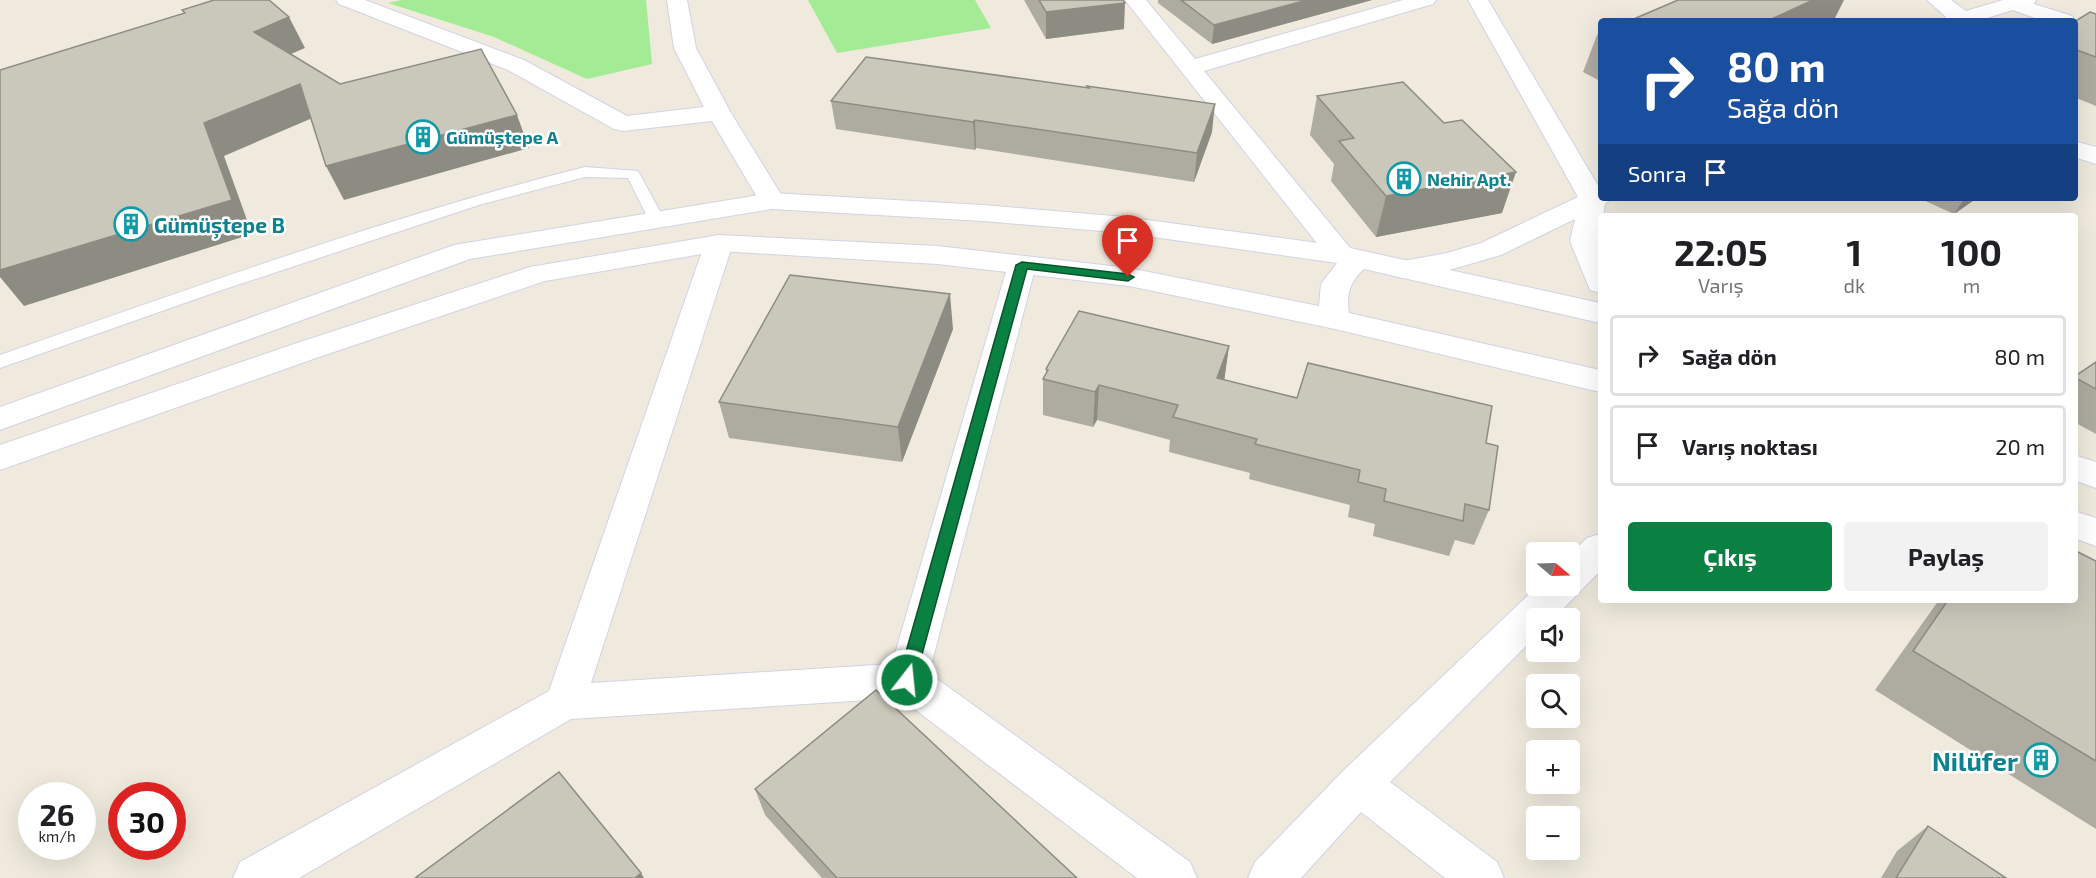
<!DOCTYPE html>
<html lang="tr">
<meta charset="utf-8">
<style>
body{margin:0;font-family:"Exo 2",sans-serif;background:#f2f2f2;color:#202124;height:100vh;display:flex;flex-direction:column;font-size:22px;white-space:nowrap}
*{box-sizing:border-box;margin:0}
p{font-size:20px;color:#757577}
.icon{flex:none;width:33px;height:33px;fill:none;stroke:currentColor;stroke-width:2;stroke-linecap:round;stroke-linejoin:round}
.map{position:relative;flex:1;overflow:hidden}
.sheet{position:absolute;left:1598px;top:213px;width:480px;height:390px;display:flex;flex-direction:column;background:#fff;border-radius:6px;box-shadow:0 6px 24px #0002}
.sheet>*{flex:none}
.hud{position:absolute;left:1598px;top:18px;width:480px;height:183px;border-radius:6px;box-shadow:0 6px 24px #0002;background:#1a4fa0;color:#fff;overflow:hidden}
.needle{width:39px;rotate:109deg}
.controls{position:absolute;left:1526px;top:542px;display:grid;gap:12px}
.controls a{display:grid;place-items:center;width:54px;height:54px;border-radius:6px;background:#fff;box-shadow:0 6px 24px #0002;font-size:30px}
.speed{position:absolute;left:18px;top:782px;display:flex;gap:12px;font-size:30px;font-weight:700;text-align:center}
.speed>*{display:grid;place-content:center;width:78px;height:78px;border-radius:50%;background:#fff;box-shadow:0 6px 24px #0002;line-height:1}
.speed small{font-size:15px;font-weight:400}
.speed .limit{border:9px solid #d22;background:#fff;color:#111}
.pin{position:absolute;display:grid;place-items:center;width:51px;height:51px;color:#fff;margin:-62px -26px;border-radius:50% 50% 50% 0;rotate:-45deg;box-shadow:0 0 6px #0007}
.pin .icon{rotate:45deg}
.me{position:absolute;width:66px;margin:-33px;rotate:16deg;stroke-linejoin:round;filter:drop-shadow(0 0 4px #0008)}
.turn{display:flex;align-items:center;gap:21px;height:126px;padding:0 30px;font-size:27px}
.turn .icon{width:78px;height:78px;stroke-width:2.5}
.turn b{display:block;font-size:42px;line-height:51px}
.then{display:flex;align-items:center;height:57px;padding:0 30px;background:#0003;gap:12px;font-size:22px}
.eta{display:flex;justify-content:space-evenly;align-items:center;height:102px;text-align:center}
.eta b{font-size:36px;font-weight:700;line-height:42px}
.cta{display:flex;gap:12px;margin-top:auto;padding:12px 30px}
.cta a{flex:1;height:69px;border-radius:6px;background:#0b8043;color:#fff;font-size:24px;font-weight:700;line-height:69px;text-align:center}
.cta a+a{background:#f2f2f2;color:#202124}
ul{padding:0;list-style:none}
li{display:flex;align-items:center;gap:18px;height:81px;margin:0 12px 9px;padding:0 18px;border:3px solid #e0e0e0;border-radius:6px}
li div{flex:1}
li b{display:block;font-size:22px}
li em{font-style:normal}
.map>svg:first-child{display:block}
.green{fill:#a3eb94}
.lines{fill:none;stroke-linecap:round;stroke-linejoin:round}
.service-casing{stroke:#d2d2e6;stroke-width:2}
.minor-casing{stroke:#d2d2e6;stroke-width:2}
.secondary-casing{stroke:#d2d2e6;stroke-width:2}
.service{fill:#fff;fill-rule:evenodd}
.minor{fill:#fff;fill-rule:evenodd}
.secondary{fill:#fff;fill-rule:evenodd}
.wall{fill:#aeaca1}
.shaded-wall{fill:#8d8c83}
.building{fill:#cac8bb;stroke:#8d8c83;stroke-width:1.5}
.route{fill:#0b8043;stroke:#07532c;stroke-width:1.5}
.labels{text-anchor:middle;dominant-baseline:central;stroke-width:5;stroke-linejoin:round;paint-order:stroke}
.far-culture-label{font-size:18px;font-weight:bold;fill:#0d838f;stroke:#fff;text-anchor:start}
.culture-label{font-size:21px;font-weight:bold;fill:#0d838f;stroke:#fff;text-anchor:start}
.near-culture-label{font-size:26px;font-weight:bold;fill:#0d838f;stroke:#fff;text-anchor:end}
</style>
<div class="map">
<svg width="2096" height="878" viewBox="0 0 2096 878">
<rect width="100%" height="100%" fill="#efeadd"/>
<g class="green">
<path d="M402,0H646L652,64L587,79L494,37L388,3Z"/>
<path d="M808,0H975L991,28L837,53Z"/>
</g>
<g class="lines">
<defs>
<path id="service" d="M585,167L638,171L664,219L662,222H650L628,178L585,177L479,205L216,292L0,368V355C193,288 386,217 585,167Z"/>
<g id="minor">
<path d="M336,0H365L524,60L627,116L704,107L674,48L667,0H687L696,48L731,113L785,201L781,207L772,209L763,207L712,121L623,131L614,129L508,70L339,4Z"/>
<path d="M1125,0H1146L1195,59L1403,0H1436L1433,4L1204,71L1351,249L1355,255L1351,261L1341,264L1331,261Z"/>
<path d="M1468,0H1488L1600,189V198H1612L1605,204L1603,216H1600L1598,241L1600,248V293L1590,290L1570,241L1575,219L1501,255L1449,270L1402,278L1392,275L1388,269L1392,263L1447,253L1481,243L1578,197Z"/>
<path d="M1927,0H1951L1966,11L2003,0H2036L2034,4L2072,16L2075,21H2043L2013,10L1977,21H1943L1946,17Z"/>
<path d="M2074,141L2096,147V164L2074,157Z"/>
<path d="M719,235L729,237L733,243L591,683L892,664L1008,265L1012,259L1022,256L1032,259L1036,265L929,673L1190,862L1197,878H1137L900,698L571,719L299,878H233L240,862L549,691L705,243L709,237Z"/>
<path d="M1600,534V571L1554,618H1536V636L1390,782L1497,862L1504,878H1445L1361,812L1301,878H1248L1255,862L1344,770L1539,585H1569V556L1587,538Z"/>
</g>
<g id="secondary">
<path d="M772,193L983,205L1125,217L1341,246L1600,303V323L1364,269C1350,282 1346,293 1349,313L1600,370V392L1335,329L1129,286L937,264L719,251L545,281L316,358L0,470V445L294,344L530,267L719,235L937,246L1129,268L1319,306L1321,284L1337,263L1125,233L983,221L772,209L470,259L0,430V407L454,245Z"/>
<path d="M2074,455L2096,462V488L2074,480Z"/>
<path d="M2074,511L2096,518V546L2074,538Z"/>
</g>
</defs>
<use href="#service" class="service-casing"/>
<use href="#minor" class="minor-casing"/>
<use href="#secondary" class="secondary-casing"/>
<use href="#service" class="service"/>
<use href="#minor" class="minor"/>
<use href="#secondary" class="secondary"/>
</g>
<g class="wall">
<path d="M1024,0H1123L1124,29L1046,39Z"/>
<path d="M1158,0H1372L1212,44L1158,3Z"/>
<path d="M2096,14V106L2074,97V22Z"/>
<path d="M1600,33V81L1583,72L1597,35Z"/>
<path d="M1087,86L1212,132L1194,182L976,148L975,150L836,129L831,101L1087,88Z"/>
<path d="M1317,96L1444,123L1502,213L1376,237L1331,181L1334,164L1310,135Z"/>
<path d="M1919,198H1977L1954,214Z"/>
<path d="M953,329L902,462L729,438L719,402Z"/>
<path d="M1229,346L1224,380L1486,443L1489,510L1474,545L1455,540L1449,556L1373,536L1375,524L1348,517L1350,505L1249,479L1250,473L1169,452L1170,440L1097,420L1093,427L1043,415V379L1046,374V369Z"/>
<path d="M2096,362V434L2074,422V377Z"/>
<path d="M2096,561V829L1875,690L1939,600H2074Z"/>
<path d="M755,789L1077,878H822L765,815Z"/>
<path d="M1928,826L2006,878H1881L1897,851Z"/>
</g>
<g class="shaded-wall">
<path d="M1307,0H1372L1212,44L1214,25Z"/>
<path d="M1813,0H1844L1835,18L1828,21H1767Z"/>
<path d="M1125,3L1124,29L1046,39V12Z"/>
<path d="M289,17L305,48L270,63L254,32Z"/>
<path d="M300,84L317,116L224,156L252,234L24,306L0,277V270L204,123Z"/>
<path d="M1215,104L1212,132L1194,182L1197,153Z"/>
<path d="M517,115L529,148L344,200L326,166Z"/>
<path d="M975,120L976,148L975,150L973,122Z"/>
<path d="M1516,172L1502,213L1376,237L1386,196Z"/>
<path d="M1965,198H1977L1954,214Z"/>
<path d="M950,294L953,329L902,462L898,427Z"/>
<path d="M1229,346L1224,382L1217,378Z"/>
<path d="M1099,385L1097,420L1093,427L1095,392Z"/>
<path d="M641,873L644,878H635Z"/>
</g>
<g class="building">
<path d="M214,0H269L289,17L254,32L340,84L481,49L517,115L326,166L300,84L204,123L232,200L0,270V70L185,13L182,10Z"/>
<path d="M1039,0H1123L1125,3L1046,12Z"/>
<path d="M1181,0H1307L1214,25Z"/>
<path d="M1678,0H1813L1767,21H1629Z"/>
<path d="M2090,12L2096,14V57L2074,49V22Z"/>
<path d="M866,57L1089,88L1087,86L1215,104L1197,153L975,120L973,122L831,101Z"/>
<path d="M1403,82L1444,123L1462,120L1516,172L1386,196L1339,141L1354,138L1317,96Z"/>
<path d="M790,275L950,294L898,427L719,402Z"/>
<path d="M1079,311L1229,346L1217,378L1297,398L1308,363L1492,406L1486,443L1498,446L1489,510L1465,504L1463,521L1384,501L1386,489L1358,482L1360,470L1255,444L1257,439L1173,417L1178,405L1099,385L1095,392L1043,379L1048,370L1046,369Z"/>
<path d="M2096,362V389L2074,377Z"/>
<path d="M2074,550L2096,561V761L1913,651L1948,600H2074Z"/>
<path d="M876,690L1077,878H837L755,789Z"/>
<path d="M559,772L641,873L635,878H415Z"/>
<path d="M1928,826L2006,878H1896Z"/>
</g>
<path class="route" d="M1022,262L1128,274L1134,277L1128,281L1027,269L915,680L912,685L907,687L901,685L898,680L1016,265Z"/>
<defs>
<symbol id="building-ring" viewBox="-11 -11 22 22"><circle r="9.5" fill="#fff" stroke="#0f9aa8" stroke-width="1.5"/><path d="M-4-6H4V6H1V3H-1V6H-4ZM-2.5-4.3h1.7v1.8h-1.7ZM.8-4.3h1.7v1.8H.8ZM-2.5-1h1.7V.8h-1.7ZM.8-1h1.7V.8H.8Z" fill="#0f9aa8"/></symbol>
</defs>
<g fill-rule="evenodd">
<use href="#building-ring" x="404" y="118" width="38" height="38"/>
<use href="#building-ring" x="1385" y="160" width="38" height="38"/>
<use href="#building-ring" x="112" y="205" width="38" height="38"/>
<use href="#building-ring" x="2022" y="741" width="38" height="38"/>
</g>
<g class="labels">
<g class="far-culture-label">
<text x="446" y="137">Gümüştepe A</text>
<text x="1427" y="179">Nehir Apt.</text>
</g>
<g class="culture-label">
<text x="154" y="224">Gümüştepe B</text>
</g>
<g class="near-culture-label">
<text x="2018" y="760">Nilüfer</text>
</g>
</g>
</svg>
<div class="controls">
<a><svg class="needle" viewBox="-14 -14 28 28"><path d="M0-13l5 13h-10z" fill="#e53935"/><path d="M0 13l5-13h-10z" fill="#757577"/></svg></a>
<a><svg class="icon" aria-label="sound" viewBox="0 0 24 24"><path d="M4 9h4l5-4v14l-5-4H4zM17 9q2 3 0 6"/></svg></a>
<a><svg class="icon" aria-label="search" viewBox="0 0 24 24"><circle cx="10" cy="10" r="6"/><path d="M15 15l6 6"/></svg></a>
<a>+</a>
<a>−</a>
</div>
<div class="speed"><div>26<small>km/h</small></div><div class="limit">30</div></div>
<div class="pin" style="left:1128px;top:277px;background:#d93025"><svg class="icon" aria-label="arrive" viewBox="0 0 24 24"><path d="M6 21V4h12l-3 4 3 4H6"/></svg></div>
<svg class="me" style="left:907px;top:680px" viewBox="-20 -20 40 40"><circle r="17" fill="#0b8043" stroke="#fff" stroke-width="3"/><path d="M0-11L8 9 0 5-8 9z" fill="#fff"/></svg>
<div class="hud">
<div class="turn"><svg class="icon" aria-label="right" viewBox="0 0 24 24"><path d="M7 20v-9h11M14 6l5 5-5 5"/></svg><div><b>80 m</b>Sağa dön</div></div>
<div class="then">Sonra<svg class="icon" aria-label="arrive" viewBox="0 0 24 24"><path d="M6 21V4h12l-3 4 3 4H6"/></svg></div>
</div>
<section class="sheet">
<div class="eta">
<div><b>22:05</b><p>Varış</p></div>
<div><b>1</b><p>dk</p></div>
<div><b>100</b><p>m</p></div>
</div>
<ul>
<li><svg class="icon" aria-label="right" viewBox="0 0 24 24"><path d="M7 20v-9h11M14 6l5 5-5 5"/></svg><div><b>Sağa dön</b></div><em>80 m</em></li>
<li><svg class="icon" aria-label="arrive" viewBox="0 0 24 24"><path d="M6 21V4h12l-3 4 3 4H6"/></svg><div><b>Varış noktası</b></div><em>20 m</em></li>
</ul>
<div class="cta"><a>Çıkış</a><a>Paylaş</a></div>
</section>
</div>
